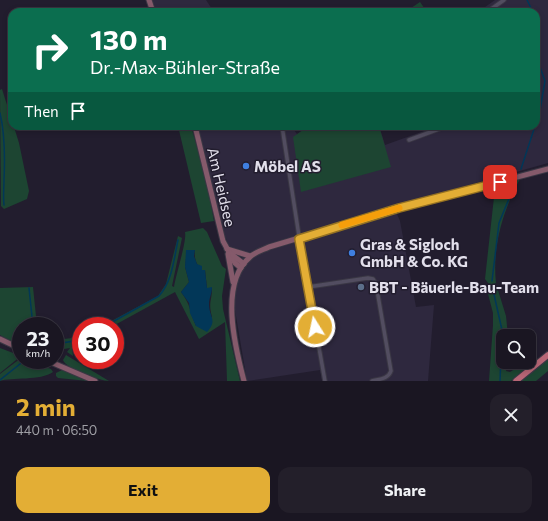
<!DOCTYPE html>
<meta charset="utf-8">
<style>
body{margin:0;font-family:Commissioner,sans-serif;background:#231f2a;color:#f1f3f6;height:100vh;display:flex;flex-direction:column;font-size:15px;white-space:nowrap}
*{box-sizing:border-box;margin:0}
p{font-size:13px;color:#9f9fa5}
.icon{flex:none;width:22px;height:22px;fill:none;stroke:currentColor;stroke-width:2;stroke-linecap:round;stroke-linejoin:round}
.map{position:relative;height:381px;overflow:hidden}
.drawer{display:flex;flex-direction:column;background:#1a1622;flex:1}
.drawer>*{flex:none}
.hud{position:absolute;left:8px;top:8px;width:532px;height:122px;border-radius:12px;box-shadow:0 2px 6px #0003,0 0 0 1px #383540;background:#0b6e4f;color:#fff;overflow:hidden}
.tools{position:absolute;left:496px;top:329px;display:grid;gap:8px}
.tools a{display:grid;place-items:center;width:40px;height:40px;border-radius:8px;background:#1a1622;box-shadow:0 2px 6px #0003,0 0 0 1px #383540;font-size:20px}
.speed{position:absolute;left:12px;top:317px;display:flex;gap:8px;font-size:20px;font-weight:700;text-align:center}
.speed>*{display:grid;place-content:center;width:52px;height:52px;border-radius:50%;background:#1a1622;box-shadow:0 2px 6px #0003,0 0 0 1px #383540;line-height:1}
.speed small{font-size:10px;font-weight:400}
.speed .limit{border:6px solid #d22;background:#fff;color:#111}
.pin{position:absolute;display:grid;place-items:center;width:34px;height:34px;color:#fff;margin:-17px;border-radius:8px;box-shadow:0 2px 6px #0006}
.me{position:absolute;width:44px;margin:-22px;rotate:350deg;stroke-linejoin:round;filter:drop-shadow(0 0 3px #0008)}
.turn{display:flex;align-items:center;gap:14px;height:84px;padding:0 16px;font-size:18px}
.turn .icon{width:52px;height:52px;stroke-width:2.5}
.turn b{display:block;font-size:28px;line-height:34px}
.then{display:flex;align-items:center;height:38px;padding:0 16px;background:#0003;gap:8px;font-size:15px}
.round{display:grid;place-items:center;flex:none;width:42px;height:42px;border-radius:12px;background:#231f2a}
.head{display:flex;align-items:center;justify-content:space-between;height:68px;padding:0 16px}
h1{font-size:24px;font-weight:700;line-height:30px;color:#e3ae35}
.cta{display:flex;gap:8px;margin-top:auto;padding:8px 16px}
.cta a{flex:1;height:46px;border-radius:12px;background:#e3ae35;color:#111;font-size:16px;font-weight:700;line-height:46px;text-align:center}
.cta a+a{background:#231f2a;color:#f1f3f6}
.map>svg:first-child{display:block}
.built{fill:#2e283e}
.green{fill:#1d4532;fill-rule:evenodd}
.water{fill:#023758}
.lines{fill:none;stroke-linecap:round;stroke-linejoin:round}
.stream{stroke:#023758;stroke-width:1.5}
.street-casing{stroke:#3a3744;stroke-width:5.5}
.secondary-casing{stroke:#3a3744;stroke-width:7}
.primary-casing{stroke:#3a3744;stroke-width:8}
.street{stroke:#524d60;stroke-width:3.5}
.secondary{stroke:#855a6b;stroke-width:5}
.primary{stroke:#b86676;stroke-width:5.5}
.route-casing{stroke:#947122;stroke-width:10}
.route{stroke:#e3ae35;stroke-width:7}
.slow{stroke:#f59e0b;stroke-width:7}
.shop-dot{fill:#3f7fe0;stroke:#221d2e;stroke-width:1.5}
.service-dot{fill:#5c6f8a;stroke:#221d2e;stroke-width:1.5}
.labels{text-anchor:middle;dominant-baseline:central;stroke-width:3;stroke-linejoin:round;paint-order:stroke}
.poi-label{font-size:15px;font-weight:bold;fill:#e2dfeb;stroke:#221d2e;text-anchor:start}
.street-label{font-size:15px;fill:#e2dfeb;stroke:#221d2e}
</style>
<div class="map">
<svg width="548" height="381" viewBox="0 0 548 381">
<rect width="100%" height="100%" fill="#221d2e"/>
<g class="built">
<path d="M152,0H206L214,12H157Z"/>
<path d="M495,0H548V163L401,204L397,214L400,221L416,307L434,305L428,381H322L320,370L247,381L234,304L236,285L243,269L242,267V253L229,246L224,234L197,126H291L297,134L309,126H379L385,145L438,126H536V12H478Z"/>
</g>
<g class="green">
<path d="M420,2L427,12H405Z"/>
<path d="M2,89L19,143L29,191L27,199L4,209L1,206L0,90Z"/>
<path d="M178,126H191L207,183L214,221L201,223Z"/>
<path d="M309,126H379L391,167L301,192L293,137Z"/>
<path d="M520,179C503,210 492,247 496,283L492,285L488,283L485,279L495,188Z"/>
<path d="M203,228L207,232L222,266L226,269L222,296L223,309L240,381H227L225,322L199,339L175,292L113,326H102L158,296L166,284L178,236L182,238L172,286L174,287C176,274 187,241 185,232ZM187,250H195C194,259 196,264 202,270H205L207,288H212C212,301 208,302 212,317L196,326C190,313 191,305 181,292L189,282L185,267Z"/>
<path d="M33,287L37,326H21V346L0,335V288Z"/>
<path d="M497,287L506,316L508,336H503V362H507L506,371L510,372L531,359L536,360L511,381H489L493,325V313L487,290Z"/>
<path d="M81,337V342L72,347L73,356L67,352L70,348L64,349L55,347V340Z"/>
<path d="M0,348L21,356L0,373Z"/>
<path d="M66,355L109,381C100,381 65,368 63,360Z"/>
<path d="M21,358V360H27L51,369L53,372C41,381 11,377 0,381V374Z"/>
<path d="M548,358V371L536,381H520Z"/>
<path d="M62,370L88,381L58,378L56,376V373Z"/>
</g>
<path class="water" d="M186,250H195L194,256L197,264L202,266V270H205L207,288L212,287C212,294 209,298 209,304C209,317 218,320 207,332L196,326L190,313L189,303L181,292L189,282L185,267Z"/>
<g class="lines">
<g class="stream">
<path d="M527,0L533,12"/>
<path d="M536,56L545,81L540,110L536,123"/>
<path d="M0,113C5,134 5,158 4,180C4,189 3,196 4,205"/>
<path d="M521,169L535,126"/>
<path d="M492,281L499,223L515,184"/>
<path d="M29,288L33,326"/>
<path d="M493,290L502,330L500,381"/>
<path d="M105,326L159,296C172,282 174,259 178,240"/>
<path d="M55,344L81,340"/>
<path d="M0,380L25,360"/>
</g>
<defs>
<g id="street">
<path d="M487,12L504,0"/>
<path d="M282,126L299,236L325,381"/>
<path d="M409,140L447,126"/>
<path d="M308,287L368,278L373,279L376,284L391,371C388,379 380,379 372,381"/>
</g>
<g id="secondary">
<path d="M149,0L153,12"/>
<path d="M195,126L223,241L235,263L241,268"/>
<path d="M227,249L250,256"/>
<path d="M230,253L244,264"/>
<path d="M228,254L233,282"/>
<path d="M0,339L21,349"/>
<path d="M46,360L95,381"/>
<path d="M244,381C235,347 219,283 250,257C255,252 263,250 269,247L399,208L548,169"/>
</g>
<path id="primary" d="M516,381L548,355"/>
</defs>
<use href="#street" class="street-casing"/>
<use href="#secondary" class="secondary-casing"/>
<use href="#primary" class="primary-casing"/>
<use href="#street" class="street"/>
<use href="#secondary" class="secondary"/>
<use href="#primary" class="primary"/>
</g>
<g class="lines">
<defs>
<path id="route" d="M315,327L299,239L399,208L500,182"/>
</defs>
<use href="#route" class="route-casing"/>
<use href="#route" class="route"/>
<path class="slow" d="M342,225L399,208"/>
</g>
<g class="shop-dot">
<circle cx="246" cy="166" r="4"/>
<circle cx="352" cy="253" r="4"/>
</g>
<circle class="service-dot" cx="361" cy="287" r="4"/>
<g class="labels">
<g class="poi-label">
<text x="254" y="166">Möbel AS</text>
<text x="360" y="244">Gras &amp; Sigloch<tspan x="360" dy="17">GmbH &amp; Co. KG</tspan></text>
<text x="369" y="287">BBT - Bäuerle-Bau-Team</text>
</g>
<g class="street-label">
<text transform="translate(222 187) rotate(77)">Am Heidsee</text>
</g>
</g>
</svg>
<div class="tools">
<a><svg class="icon" aria-label="search" viewBox="0 0 24 24"><circle cx="10" cy="10" r="6"/><path d="M15 15l6 6"/></svg></a>
</div>
<div class="speed"><div>23<small>km/h</small></div><div class="limit">30</div></div>
<div class="pin" style="left:500px;top:182px;background:#d93025"><svg class="icon" aria-label="arrive" viewBox="0 0 24 24"><path d="M6 21V4h12l-3 4 3 4H6"/></svg></div>
<svg class="me" style="left:315px;top:327px" viewBox="-20 -20 40 40"><circle r="17" fill="#e3ae35" stroke="#fff" stroke-width="3"/><path d="M0-11L8 9 0 5-8 9z" fill="#fff"/></svg>
<div class="hud">
<div class="turn"><svg class="icon" aria-label="right" viewBox="0 0 24 24"><path d="M7 20v-9h11M14 6l5 5-5 5"/></svg><div><b>130 m</b>Dr.-Max-Bühler-Straße</div></div>
<div class="then">Then<svg class="icon" aria-label="arrive" viewBox="0 0 24 24"><path d="M6 21V4h12l-3 4 3 4H6"/></svg></div>
</div>
</div>
<section class="drawer">
<div class="head"><div><h1>2 min</h1><p>440 m · 06:50</p></div><a class="round"><svg class="icon" aria-label="close" viewBox="0 0 24 24"><path d="M6 6l12 12M18 6L6 18"/></svg></a></div>
<div class="cta"><a>Exit</a><a>Share</a></div>
</section>
